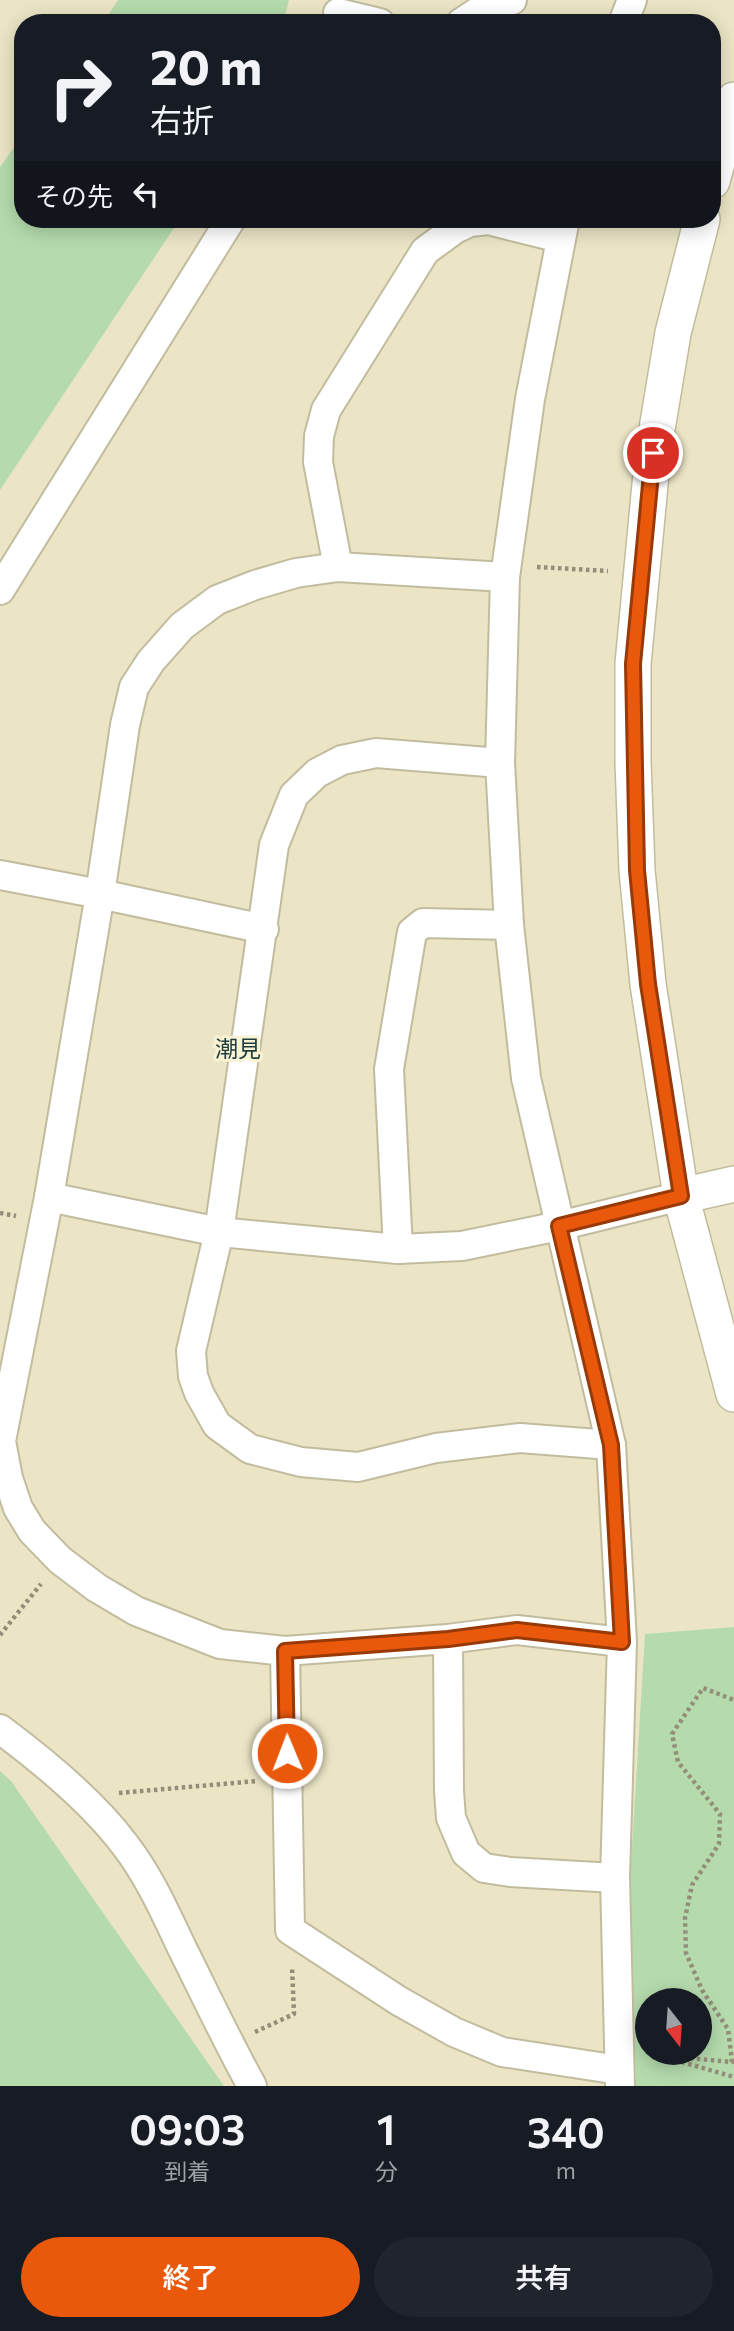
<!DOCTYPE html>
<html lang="ja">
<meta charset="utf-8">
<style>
body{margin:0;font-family:Commissioner,"Noto Sans JP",sans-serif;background:#20242c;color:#f1f3f6;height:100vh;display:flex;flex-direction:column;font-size:26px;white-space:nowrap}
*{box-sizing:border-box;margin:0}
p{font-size:23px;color:#9ea1a6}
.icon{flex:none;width:38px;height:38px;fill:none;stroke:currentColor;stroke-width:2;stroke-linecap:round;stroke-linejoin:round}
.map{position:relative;height:2086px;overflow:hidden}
.side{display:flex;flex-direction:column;background:#171b24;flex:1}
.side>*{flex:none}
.hud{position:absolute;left:14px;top:14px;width:707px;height:214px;border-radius:28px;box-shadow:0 4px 18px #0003;background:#171b24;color:#f1f3f6;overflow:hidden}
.needle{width:46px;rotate:163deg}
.tools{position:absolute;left:635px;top:1988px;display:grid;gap:14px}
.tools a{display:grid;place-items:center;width:77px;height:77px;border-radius:50%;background:#171b24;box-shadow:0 4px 18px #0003;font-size:35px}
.pin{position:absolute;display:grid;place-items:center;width:60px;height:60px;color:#fff;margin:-30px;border:4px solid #fff;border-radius:50%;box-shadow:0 2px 7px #0007}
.me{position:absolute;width:77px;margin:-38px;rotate:359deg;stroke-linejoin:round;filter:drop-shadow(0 0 5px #0008)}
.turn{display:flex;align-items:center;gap:24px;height:147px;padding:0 21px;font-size:32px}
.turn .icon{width:91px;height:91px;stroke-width:2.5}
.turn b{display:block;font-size:49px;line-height:60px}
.then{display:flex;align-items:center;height:66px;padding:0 21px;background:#0003;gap:14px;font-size:26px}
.eta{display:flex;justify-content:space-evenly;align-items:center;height:119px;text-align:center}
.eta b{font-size:42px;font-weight:600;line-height:49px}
.cta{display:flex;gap:14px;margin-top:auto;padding:14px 21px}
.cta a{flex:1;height:80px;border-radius:42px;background:#ea580c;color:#fff;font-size:28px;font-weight:600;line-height:80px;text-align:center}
.cta a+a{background:#20242c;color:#f1f3f6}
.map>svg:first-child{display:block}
.green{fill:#b5dbad;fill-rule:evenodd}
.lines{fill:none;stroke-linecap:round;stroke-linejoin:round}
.minor-casing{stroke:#c2bc9e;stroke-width:32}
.tertiary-casing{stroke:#c2bc9e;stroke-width:38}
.path{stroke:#938e78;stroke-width:4.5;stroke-dasharray:3.5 3.5;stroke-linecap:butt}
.minor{stroke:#fff;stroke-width:28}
.tertiary{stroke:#fff;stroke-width:35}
.route-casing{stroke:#983908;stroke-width:18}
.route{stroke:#ea580c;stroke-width:12}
.labels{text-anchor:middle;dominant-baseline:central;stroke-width:6;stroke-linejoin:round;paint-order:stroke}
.quarter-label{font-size:23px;fill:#1b3d3f;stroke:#f9f2d3}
</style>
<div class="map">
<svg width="734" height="2086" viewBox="0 0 734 2086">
<rect width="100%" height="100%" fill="#ebe5c6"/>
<g class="green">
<path d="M118,0H289L283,23H103Z"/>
<path d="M23,135V219H180L0,490V167Z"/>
<path d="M734,1627V2086H636L630,1880L645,1634ZM700,2000V2053H648V2000Z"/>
<path d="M0,1771L11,1781L224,2086H0Z"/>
</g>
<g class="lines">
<defs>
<g id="minor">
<path d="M338,13L380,23"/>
<path d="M461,23L482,9L512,0"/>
<path d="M623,23L632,0"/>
<path d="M565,219L530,399L505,577L500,763L509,925L526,1078L611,1445L622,1642L615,1878L620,2086"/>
<path d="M338,567L318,462L319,436L326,410L425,251L455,229L470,222L488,220L560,238"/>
<path d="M505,577L338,567L296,573L255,585L217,600L182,626L151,661L134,687L125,725L100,894L49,1197L1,1441L8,1478L18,1508L32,1531L60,1560L97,1588L136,1611L220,1644L285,1651L448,1639L517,1630L622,1642"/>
<path d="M0,590L231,219"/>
<path d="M500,763L376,753L342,760L317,773L294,795L274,845L219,1232L191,1351L193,1376L199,1393L217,1425L250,1449L301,1462L358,1467L436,1448L520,1438L611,1445"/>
<path d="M0,875L100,894L264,929"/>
<path d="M49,1197L219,1232L398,1249L462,1246L559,1226L681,1196"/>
<path d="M398,1249L389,1069L412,932L423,923L509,925"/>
<path d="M448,1639L449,1791L451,1818L466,1853L484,1868L510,1872L615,1878"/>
<path d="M285,1651L290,1930L399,2001L454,2032L502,2052L619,2070"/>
<path d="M0,1729C43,1761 93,1802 125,1845C149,1876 165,1912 182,1948C205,1994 227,2041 252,2086"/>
</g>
<g id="tertiary">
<path d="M712,181L734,100"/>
<path d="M702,219L673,333L653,453L633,664V762L637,870L648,984L681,1196L734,1394"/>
<path d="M681,1196L734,1184"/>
</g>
</defs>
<use href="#minor" class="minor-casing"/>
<use href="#tertiary" class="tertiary-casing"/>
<g class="path">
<path d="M537,567L608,571"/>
<path d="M0,1213L16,1216"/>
<path d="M0,1635L41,1584"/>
<path d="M119,1793L257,1781"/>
<path d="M255,2032L294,2014L292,1967"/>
<path d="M655,2055L732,2062L728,2029L702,1990L686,1953L685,1918L692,1885L719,1844L720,1814L678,1762L672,1734L703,1688L734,1700"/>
<path d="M668,2058L734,2077"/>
</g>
<use href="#minor" class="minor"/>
<use href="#tertiary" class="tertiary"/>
</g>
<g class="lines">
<defs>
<path id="route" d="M287,1753L285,1651L448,1639L517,1630L622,1642L611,1445L559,1226L681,1196L648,984L637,870L633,664L653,453"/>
</defs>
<use href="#route" class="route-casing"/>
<use href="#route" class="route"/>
</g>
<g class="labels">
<g class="quarter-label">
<text x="238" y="1048">潮見</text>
</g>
</g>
</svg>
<div class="tools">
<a><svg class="needle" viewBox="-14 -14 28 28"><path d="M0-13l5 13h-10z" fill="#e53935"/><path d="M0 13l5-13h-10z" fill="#9ea1a6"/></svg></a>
</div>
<div class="pin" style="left:653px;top:453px;background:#d93025"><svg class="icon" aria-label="arrive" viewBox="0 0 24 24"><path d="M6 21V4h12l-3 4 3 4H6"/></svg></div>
<svg class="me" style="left:287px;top:1753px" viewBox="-20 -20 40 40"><circle r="17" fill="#ea580c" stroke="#fff" stroke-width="3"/><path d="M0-11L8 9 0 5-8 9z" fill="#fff"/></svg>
<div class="hud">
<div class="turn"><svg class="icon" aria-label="right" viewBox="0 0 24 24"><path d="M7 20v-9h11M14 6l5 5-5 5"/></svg><div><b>20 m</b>右折</div></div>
<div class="then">その先<svg class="icon" aria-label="left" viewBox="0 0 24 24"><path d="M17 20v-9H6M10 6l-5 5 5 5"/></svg></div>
</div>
</div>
<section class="side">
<div class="eta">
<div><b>09:03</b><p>到着</p></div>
<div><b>1</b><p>分</p></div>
<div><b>340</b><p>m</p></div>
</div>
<div class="cta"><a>終了</a><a>共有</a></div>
</section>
